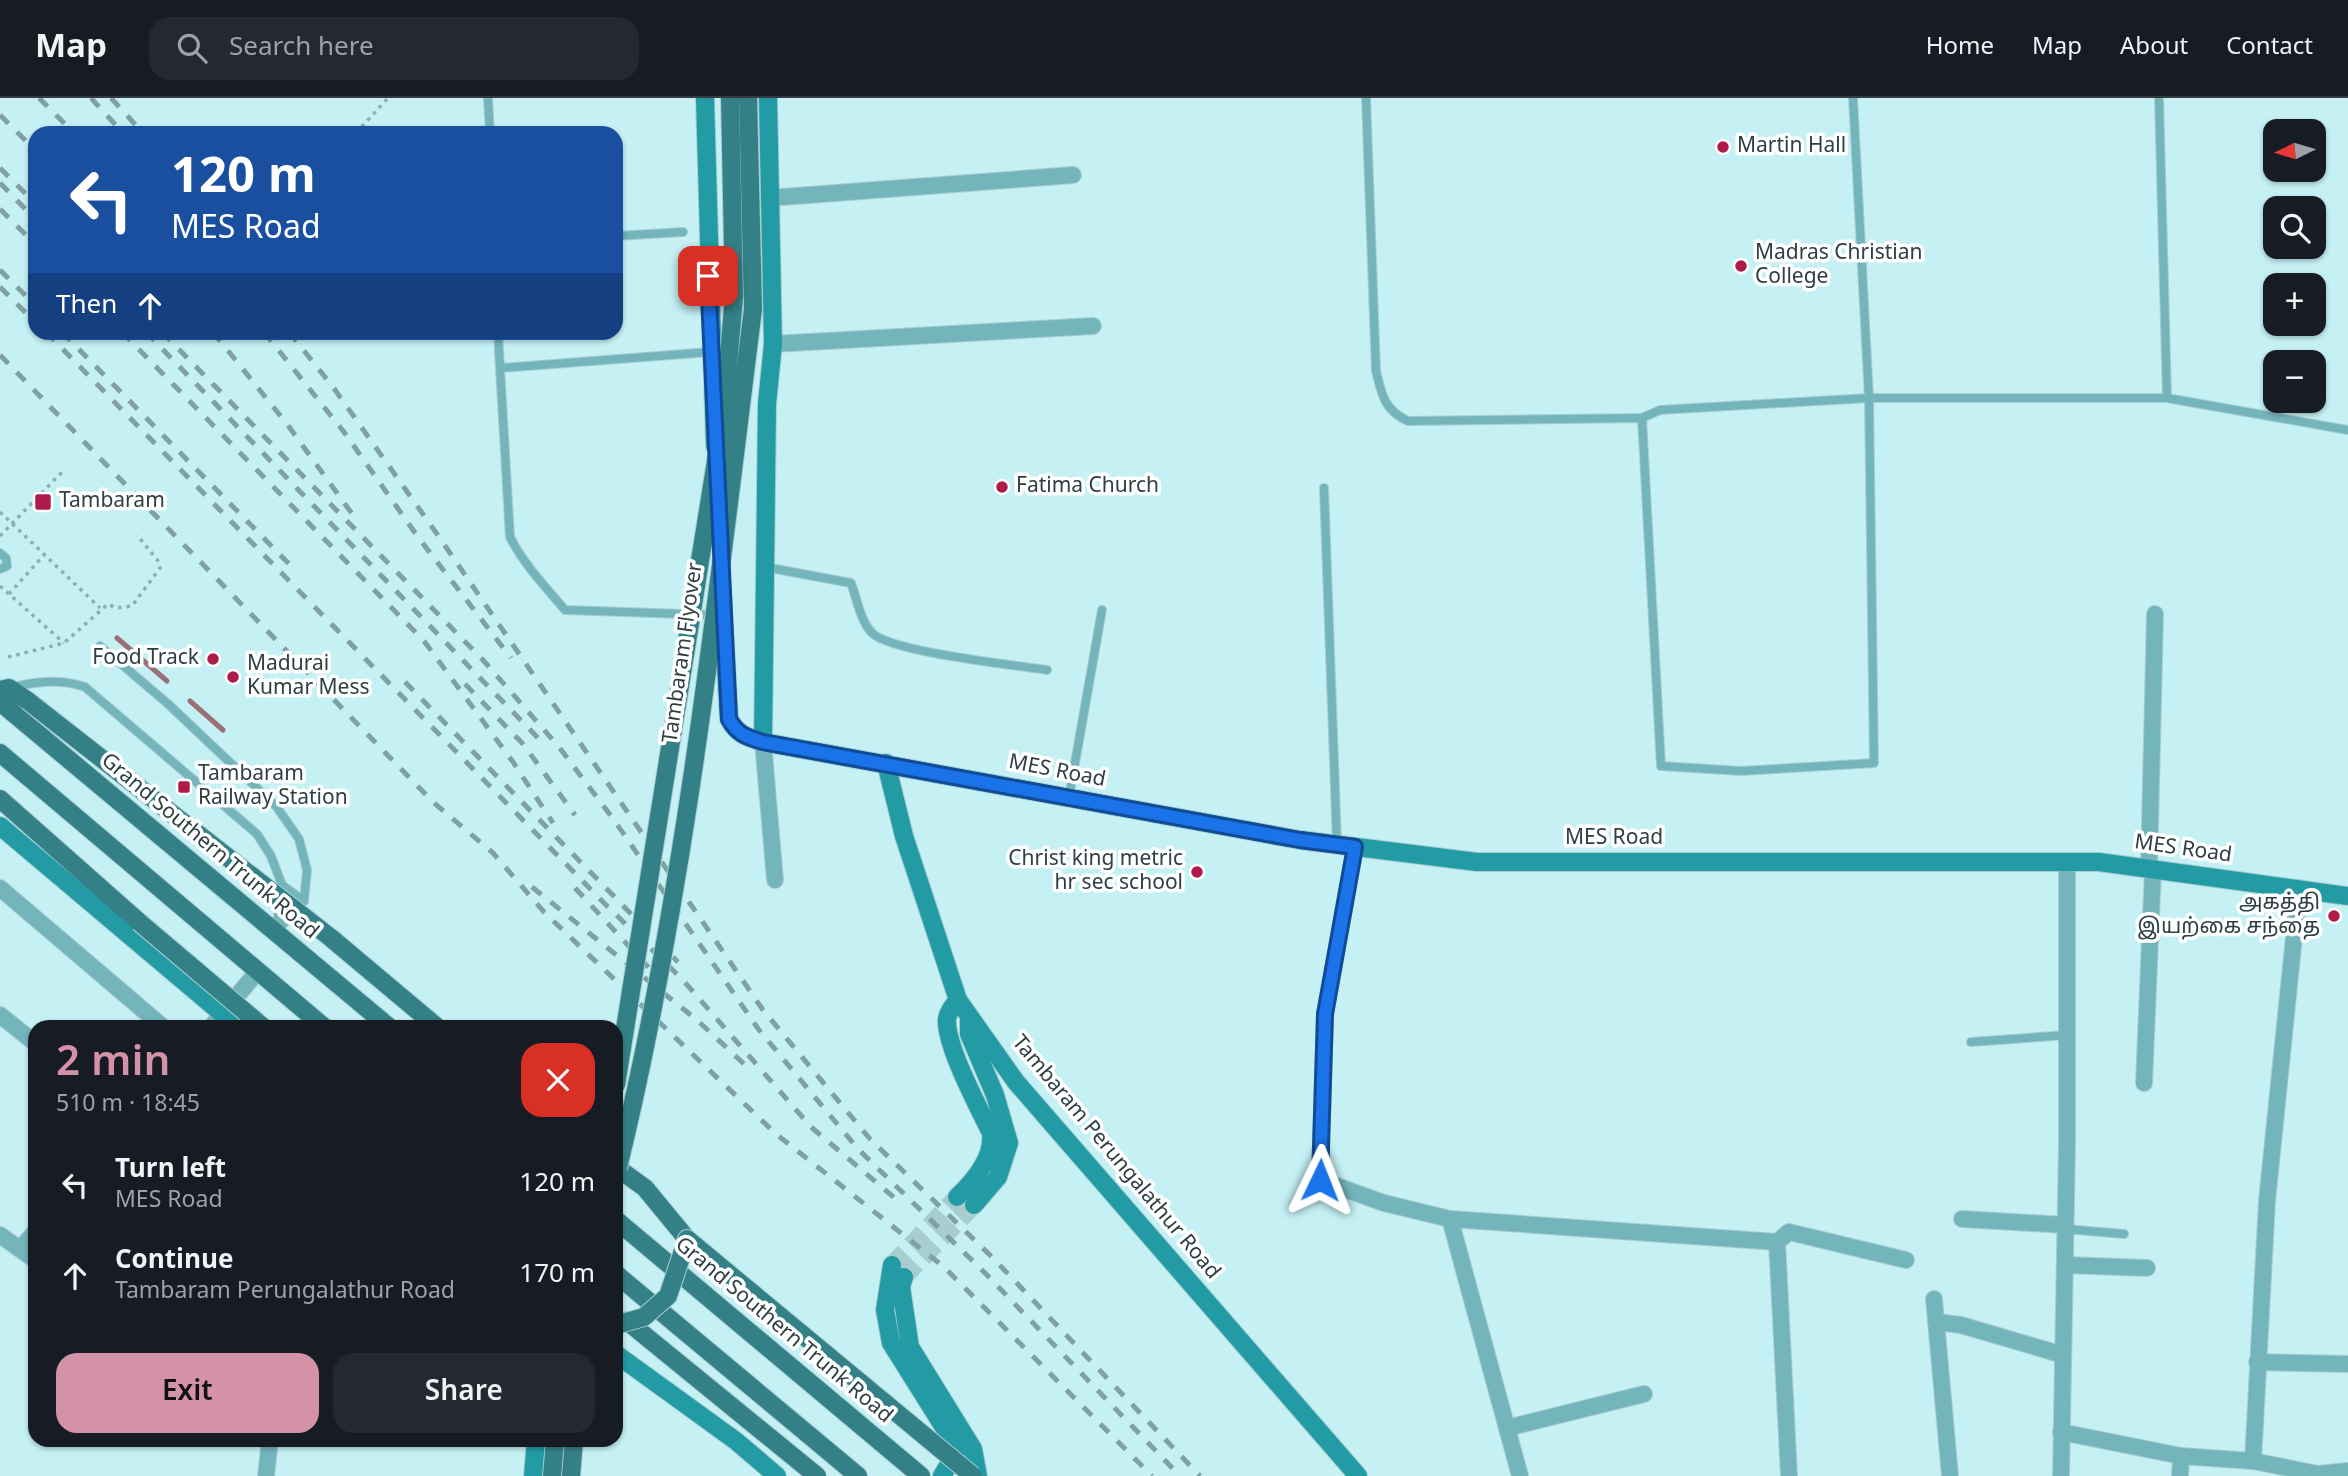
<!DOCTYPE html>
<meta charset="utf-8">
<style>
body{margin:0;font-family:Georgia,"Noto Sans Tamil",serif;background:#242831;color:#f1f3f6;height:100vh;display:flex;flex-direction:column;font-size:26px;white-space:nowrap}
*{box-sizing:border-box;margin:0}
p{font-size:23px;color:#9ea1a6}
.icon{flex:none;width:38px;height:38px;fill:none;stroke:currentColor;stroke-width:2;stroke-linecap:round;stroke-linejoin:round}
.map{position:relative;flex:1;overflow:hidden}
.sheet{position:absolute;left:28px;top:922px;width:595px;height:427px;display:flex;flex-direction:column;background:#171b24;border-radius:21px;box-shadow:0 2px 5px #0004}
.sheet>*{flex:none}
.top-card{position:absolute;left:28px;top:28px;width:595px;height:214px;border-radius:21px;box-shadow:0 2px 5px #0004;background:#1a4fa0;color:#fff;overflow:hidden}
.needle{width:46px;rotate:265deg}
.controls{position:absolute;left:2263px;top:21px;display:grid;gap:14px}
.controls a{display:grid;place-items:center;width:63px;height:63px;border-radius:14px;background:#171b24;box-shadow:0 2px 5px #0004;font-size:35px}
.pin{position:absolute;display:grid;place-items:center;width:60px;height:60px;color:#fff;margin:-30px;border-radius:14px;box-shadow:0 4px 10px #0006}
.me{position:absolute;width:77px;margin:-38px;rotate:2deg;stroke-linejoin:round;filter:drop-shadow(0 0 5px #0008)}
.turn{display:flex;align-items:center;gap:24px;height:147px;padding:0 28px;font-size:32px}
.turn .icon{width:91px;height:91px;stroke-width:2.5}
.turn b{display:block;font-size:49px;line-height:60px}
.then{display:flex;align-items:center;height:66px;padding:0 28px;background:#0003;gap:14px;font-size:26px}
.round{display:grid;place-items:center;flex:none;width:74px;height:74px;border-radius:21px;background:#242831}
.overview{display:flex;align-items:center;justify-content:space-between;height:119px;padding:0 28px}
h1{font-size:42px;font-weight:600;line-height:52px;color:#d392a8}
.cta{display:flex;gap:14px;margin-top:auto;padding:14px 28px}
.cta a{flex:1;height:80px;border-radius:21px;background:#d392a8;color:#111;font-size:28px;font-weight:600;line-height:80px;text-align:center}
.cta a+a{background:#242831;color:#f1f3f6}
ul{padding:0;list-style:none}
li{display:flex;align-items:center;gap:21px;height:91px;padding:0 28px}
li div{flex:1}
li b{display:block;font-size:26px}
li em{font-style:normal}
header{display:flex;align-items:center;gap:42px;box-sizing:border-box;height:98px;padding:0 35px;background:#171b24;border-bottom:2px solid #363941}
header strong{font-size:33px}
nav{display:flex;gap:38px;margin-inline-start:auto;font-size:24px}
.search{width:490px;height:63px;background:#242831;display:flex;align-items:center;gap:18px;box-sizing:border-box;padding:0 24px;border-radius:21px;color:#9ea1a6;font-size:26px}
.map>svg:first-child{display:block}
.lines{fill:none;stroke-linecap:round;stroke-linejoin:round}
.stream{stroke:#9a6f76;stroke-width:5}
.secondary-tunnel{stroke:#a7cdd0;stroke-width:18;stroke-dasharray:18 9;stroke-linecap:butt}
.lane-casing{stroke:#a7cdd0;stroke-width:10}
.street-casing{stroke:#a7cdd0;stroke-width:18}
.secondary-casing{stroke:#a7cdd0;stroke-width:20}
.primary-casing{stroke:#a7cdd0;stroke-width:20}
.path{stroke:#8dafb2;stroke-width:3.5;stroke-dasharray:3.5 5;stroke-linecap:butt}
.lane{stroke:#74b4bb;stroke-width:8}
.street{stroke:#74b4bb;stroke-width:16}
.secondary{stroke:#229ba5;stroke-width:18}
.primary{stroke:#348087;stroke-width:18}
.rail{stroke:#80a0a3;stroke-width:5;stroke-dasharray:12 12;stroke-linecap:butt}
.primary-bridge-casing{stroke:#a7cdd0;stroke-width:20;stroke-linecap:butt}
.primary-bridge{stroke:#348087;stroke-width:18}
.route-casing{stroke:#114b97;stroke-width:18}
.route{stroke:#1a73e8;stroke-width:12}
.poi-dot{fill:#ae1b48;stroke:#fff;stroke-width:2.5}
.labels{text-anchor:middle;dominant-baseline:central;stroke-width:7;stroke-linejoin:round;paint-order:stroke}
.poi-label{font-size:21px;fill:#2e4042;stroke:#fff;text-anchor:start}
.street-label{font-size:21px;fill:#2e4042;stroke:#fff}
</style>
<header>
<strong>Map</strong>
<div class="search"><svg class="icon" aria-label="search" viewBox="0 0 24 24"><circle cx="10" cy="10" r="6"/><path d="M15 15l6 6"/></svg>Search here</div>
<nav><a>Home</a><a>Map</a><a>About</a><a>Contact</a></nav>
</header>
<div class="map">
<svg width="2348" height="1378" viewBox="0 0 2348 1378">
<rect width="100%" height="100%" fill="#c5f0f4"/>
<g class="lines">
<g class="stream">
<path d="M117,540L167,583"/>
<path d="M190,603L223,632"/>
</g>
<g class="secondary-tunnel">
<path d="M892,1167L957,1099"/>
<path d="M904,1179L974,1107"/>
</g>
<defs>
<g id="lane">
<path d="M488,0L490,35"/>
<path d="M1366,0L1376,273C1382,297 1384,312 1408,323L1642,320L1661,668L1741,673L1874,665L1869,300L1853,0"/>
<path d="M2159,0L2167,300L2348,332"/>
<path d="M616,138L683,134"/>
<path d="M498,234L500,270L710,254"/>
<path d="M500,270L510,439C524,467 545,488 565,512L714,517"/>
<path d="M1642,320L1660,312L1869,300H2167"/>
<path d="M1324,390L1337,746"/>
<path d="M0,455L6,460L7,468L0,471"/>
<path d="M765,469L851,485C857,501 860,522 872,535C891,554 1015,567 1047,572"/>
<path d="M100,548L167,605L276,708L299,741L307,772L304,803L276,834"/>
<path d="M12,589C37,584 60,580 85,589L257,736L271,758L282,787L276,832"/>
<path d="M1069,699L1102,512"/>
<path d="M282,787L304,803"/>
<path d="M1971,944L2067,937"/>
<path d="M2065,1131L2124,1136"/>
</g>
<g id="street">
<path d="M769,100L1073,77"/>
<path d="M773,246L1093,228"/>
<path d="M763,644L775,782"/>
<path d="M1355,749L1325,916L1320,1082L1384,1105L1450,1121"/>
<path d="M2149,770L2155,516"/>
<path d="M0,790L163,929"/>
<path d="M0,917L35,945"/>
<path d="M211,929L258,873"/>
<path d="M2144,985L2153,771"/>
<path d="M1962,1121L2065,1127"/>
<path d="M0,1137L35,1162"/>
<path d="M1777,1144L1789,1134L1906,1162"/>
<path d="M20,1151L35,1134"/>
<path d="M2065,1167L2147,1170"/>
<path d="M1934,1201L1950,1378"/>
<path d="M1936,1224L1961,1227L2063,1257"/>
<path d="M2257,1264L2348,1266"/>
<path d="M1507,1330L1644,1296"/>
<path d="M2061,1334L2181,1358L2253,1363L2267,1103L2299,790"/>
<path d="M2253,1363L2318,1376L2348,1373"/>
<path d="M266,1378L270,1342"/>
<path d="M1520,1378L1450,1121L1777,1144L1789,1378"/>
<path d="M2061,1378L2067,1046V764"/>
<path d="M2180,1378L2181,1358"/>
</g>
<g id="secondary">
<path d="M705,0L715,348"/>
<path d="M717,387L719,442"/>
<path d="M722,495L729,621C737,636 746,639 763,644L1300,742L1477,764H2099L2348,798"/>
<path d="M763,644L767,306L773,246L768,0"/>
<path d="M886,665L904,738L958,902L1016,984L1358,1378"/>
<path d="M0,728L238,929"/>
<path d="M969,921V936L995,997L1009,1045L998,1079L974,1107"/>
<path d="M957,1099C974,1083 994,1060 991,1035C979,1010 945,947 947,921C948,914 953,908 958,902"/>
<path d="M892,1167L885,1212L891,1245L955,1347L956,1355L942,1378"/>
<path d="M904,1179L901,1189L910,1249L973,1351L978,1378"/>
<path d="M616,1256L736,1343L777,1378"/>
<path d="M533,1378L536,1342"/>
</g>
<g id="primary">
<path d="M730,0L734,199"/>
<path d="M748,0L753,211"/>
<path d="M0,592L9,590L28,603"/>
<path d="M0,604L389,929"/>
<path d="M0,655L324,929"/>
<path d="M0,701L139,824"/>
<path d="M616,1069L645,1090L687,1141"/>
<path d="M616,1122L921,1378"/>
<path d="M616,1176L858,1378"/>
<path d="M627,1223L817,1378"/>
<path d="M552,1378L555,1342"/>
<path d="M571,1378L574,1342"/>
</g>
</defs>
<use href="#lane" class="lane-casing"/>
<use href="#street" class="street-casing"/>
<use href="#secondary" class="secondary-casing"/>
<use href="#primary" class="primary-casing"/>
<g class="path">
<path d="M356,35L388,0"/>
<path d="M0,414L100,510"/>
<path d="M0,438L64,372"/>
<path d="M0,488L64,545"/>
<path d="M9,496L44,457"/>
<path d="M8,559L64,545L108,506L116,510L132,508L160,470L159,464L137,437"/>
</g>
<use href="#lane" class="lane"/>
<use href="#street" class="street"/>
<use href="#secondary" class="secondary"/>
<use href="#primary" class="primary"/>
<g class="rail">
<path d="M39,0L74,35"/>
<path d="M91,0L123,35"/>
<path d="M111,0L143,35"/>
<path d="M0,17L35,52"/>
<path d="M0,70L35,105"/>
<path d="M0,85L35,121"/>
<path d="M0,111L35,146"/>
<path d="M0,172L35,207"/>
<path d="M0,189L35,224"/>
<path d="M46,234L604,805L682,881L811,1029L896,1101"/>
<path d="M62,234L294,471"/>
<path d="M122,234L424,543L513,664L553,725"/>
<path d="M146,234L538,640"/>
<path d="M162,234L483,562L559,649L614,722L759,932L858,1051L985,1175L1180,1378"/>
<path d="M213,234L287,326L358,424"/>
<path d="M264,234L344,334L418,439L511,560"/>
<path d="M289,234L333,289L437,436L763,912L870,1041L992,1159L1200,1378"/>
<path d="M0,257L433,704L493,755L544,814L776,1036L944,1169L1152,1378"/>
<path d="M405,584L678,864"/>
<path d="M465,586L523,646L575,717"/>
<path d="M532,789L697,922L744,966"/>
<path d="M575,790L663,885"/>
</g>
<defs>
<g id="primary-bridge">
<path d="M28,603L331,840L437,929"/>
<path d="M139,824L263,929"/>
<path d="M616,987L724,313L734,199"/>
<path d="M618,1070C686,790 717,497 753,211"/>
<path d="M616,1227L644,1219L668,1198L687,1141L973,1378"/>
</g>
</defs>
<use href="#primary-bridge" class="primary-bridge-casing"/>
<use href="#primary-bridge" class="primary-bridge"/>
</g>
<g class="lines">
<defs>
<path id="route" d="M708,178L729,621C737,636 746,639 763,644L1300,742L1355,749L1325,916L1320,1082"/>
</defs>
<use href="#route" class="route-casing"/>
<use href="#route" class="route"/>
</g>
<g class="poi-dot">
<circle cx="1723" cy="49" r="7"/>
<circle cx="1741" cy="168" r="7"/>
<circle cx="1002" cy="389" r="7"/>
<rect x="34" y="395" width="18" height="18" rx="3.5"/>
<circle cx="213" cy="561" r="7"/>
<circle cx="233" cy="579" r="7"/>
<rect x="177" y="682" width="14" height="14" rx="3.5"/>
<circle cx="1197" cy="774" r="7"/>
<circle cx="2334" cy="818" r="7"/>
</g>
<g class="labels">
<g class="poi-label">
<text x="1737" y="49">Martin Hall</text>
<text x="1755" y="156">Madras Christian<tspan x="1755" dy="24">College</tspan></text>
<text x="1016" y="389">Fatima Church</text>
<text x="59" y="404">Tambaram</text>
<text x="199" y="561" text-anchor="end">Food Track</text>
<text x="247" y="567">Madurai<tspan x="247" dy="24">Kumar Mess</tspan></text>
<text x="198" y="677">Tambaram<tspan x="198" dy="24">Railway Station</tspan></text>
<text x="1183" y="762" text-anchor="end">Christ king metric<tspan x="1183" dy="24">hr sec school</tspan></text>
<text x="2320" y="806" text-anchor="end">அகத்தி<tspan x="2320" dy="24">இயற்கை சந்தை</tspan></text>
</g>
<g class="street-label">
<text transform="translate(684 555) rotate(-82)">Tambaram Flyover</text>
<text transform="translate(1057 674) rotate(11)">MES Road</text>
<text x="1614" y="741">MES Road</text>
<text transform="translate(209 749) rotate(40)">Grand Southern Trunk Road</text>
<text transform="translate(2183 752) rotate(8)">MES Road</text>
<text transform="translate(1115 1060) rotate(50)">Tambaram Perungalathur Road</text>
<text transform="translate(783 1233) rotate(40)">Grand Southern Trunk Road</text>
</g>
</g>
</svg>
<div class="controls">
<a><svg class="needle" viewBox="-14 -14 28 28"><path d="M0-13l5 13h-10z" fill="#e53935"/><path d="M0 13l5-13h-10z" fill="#9ea1a6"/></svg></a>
<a><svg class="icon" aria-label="search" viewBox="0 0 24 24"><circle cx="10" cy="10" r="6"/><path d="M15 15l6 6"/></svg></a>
<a>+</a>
<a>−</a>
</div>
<div class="pin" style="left:708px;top:178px;background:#d93025"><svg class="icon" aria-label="arrive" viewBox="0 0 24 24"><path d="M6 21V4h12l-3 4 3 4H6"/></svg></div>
<svg class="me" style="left:1320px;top:1082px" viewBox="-20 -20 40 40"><path d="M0-17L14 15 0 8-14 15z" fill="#1a73e8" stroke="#fff" stroke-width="4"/></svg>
<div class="top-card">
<div class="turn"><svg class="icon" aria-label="left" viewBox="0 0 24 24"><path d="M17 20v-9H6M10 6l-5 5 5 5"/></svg><div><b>120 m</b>MES Road</div></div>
<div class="then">Then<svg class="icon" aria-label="ahead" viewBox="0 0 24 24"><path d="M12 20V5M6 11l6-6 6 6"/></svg></div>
</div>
<section class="sheet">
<div class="overview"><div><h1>2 min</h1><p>510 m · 18:45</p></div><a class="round" style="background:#d93025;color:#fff"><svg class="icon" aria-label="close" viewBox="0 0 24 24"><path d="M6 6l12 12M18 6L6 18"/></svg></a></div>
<ul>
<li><svg class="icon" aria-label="left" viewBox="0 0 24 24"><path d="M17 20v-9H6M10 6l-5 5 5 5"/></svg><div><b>Turn left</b><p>MES Road</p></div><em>120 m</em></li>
<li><svg class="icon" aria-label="ahead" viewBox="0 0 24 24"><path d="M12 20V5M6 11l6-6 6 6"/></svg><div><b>Continue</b><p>Tambaram Perungalathur Road</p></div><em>170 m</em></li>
</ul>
<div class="cta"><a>Exit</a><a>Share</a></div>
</section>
</div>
